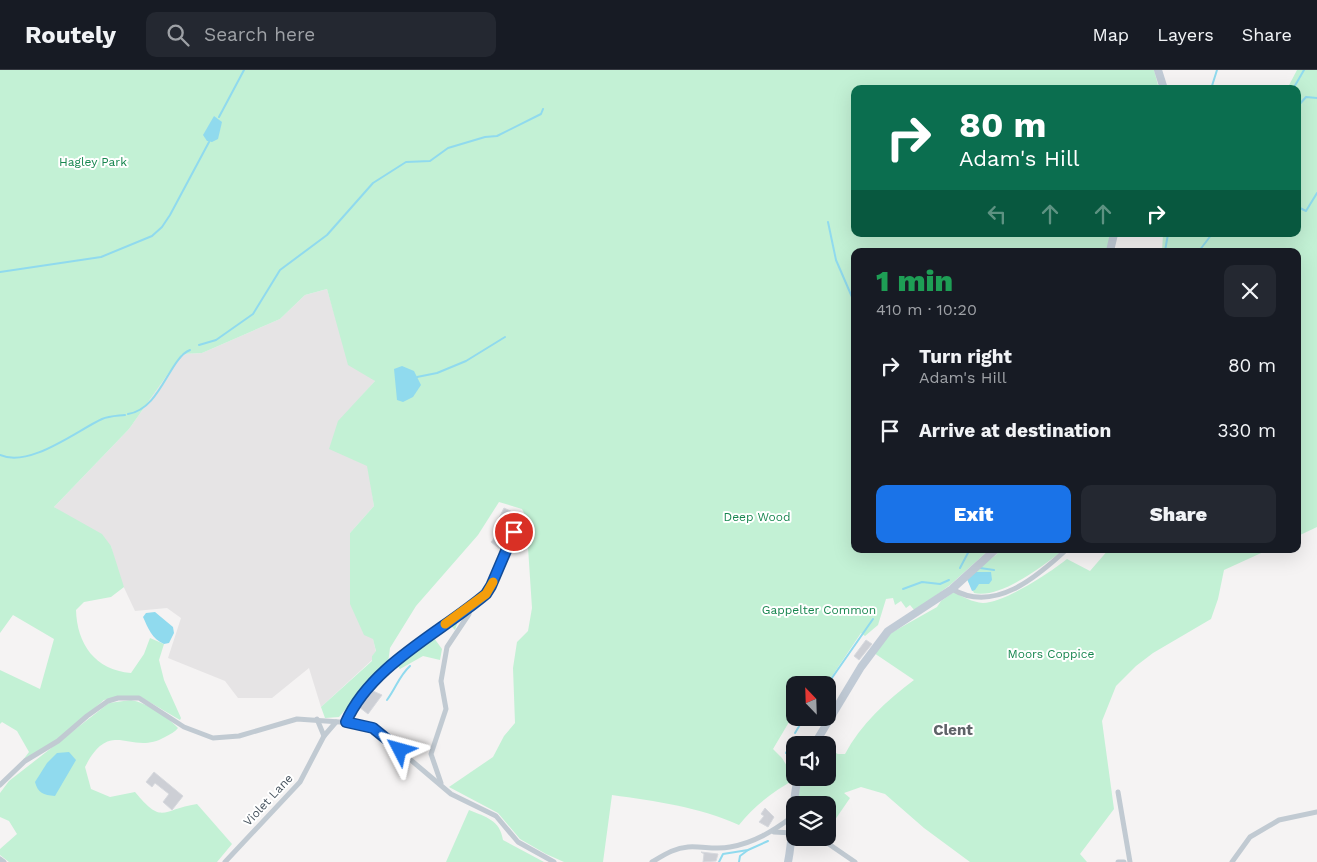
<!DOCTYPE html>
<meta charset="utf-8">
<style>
body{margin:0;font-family:"Work Sans",sans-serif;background:#242831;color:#f1f3f6;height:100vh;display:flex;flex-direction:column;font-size:19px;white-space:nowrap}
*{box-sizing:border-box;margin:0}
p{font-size:16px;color:#9ea1a6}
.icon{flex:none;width:28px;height:28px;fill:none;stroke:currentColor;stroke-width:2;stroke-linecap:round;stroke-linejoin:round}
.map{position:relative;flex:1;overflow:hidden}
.panel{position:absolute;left:851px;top:178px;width:450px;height:305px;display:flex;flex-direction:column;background:#171b24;border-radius:10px;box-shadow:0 5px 20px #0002}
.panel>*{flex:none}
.hud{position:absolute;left:851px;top:15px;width:450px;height:152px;border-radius:10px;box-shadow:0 5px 20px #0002;background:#0b6e4f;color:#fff;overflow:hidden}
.needle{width:32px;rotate:337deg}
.fabs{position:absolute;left:786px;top:606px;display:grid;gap:10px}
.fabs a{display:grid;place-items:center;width:50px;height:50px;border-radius:10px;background:#171b24;box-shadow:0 5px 20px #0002;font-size:25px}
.pin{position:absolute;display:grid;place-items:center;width:42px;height:42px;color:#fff;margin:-21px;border:2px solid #fff;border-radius:50%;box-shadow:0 1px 5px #0007}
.me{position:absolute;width:55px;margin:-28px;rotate:309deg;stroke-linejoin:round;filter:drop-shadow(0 0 4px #0008)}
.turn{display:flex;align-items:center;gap:18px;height:105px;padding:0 25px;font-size:22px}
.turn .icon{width:65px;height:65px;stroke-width:2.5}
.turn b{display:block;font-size:35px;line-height:42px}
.lanes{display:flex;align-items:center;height:48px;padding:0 25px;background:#0003;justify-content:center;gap:25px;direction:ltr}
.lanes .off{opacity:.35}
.round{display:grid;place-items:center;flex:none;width:52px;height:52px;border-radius:10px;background:#242831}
.summary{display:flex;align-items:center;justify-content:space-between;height:85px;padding:0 25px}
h1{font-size:30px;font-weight:800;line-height:38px;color:#1e9e55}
.button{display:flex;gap:10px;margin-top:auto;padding:10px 25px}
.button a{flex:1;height:58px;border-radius:10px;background:#1a73e8;color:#fff;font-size:20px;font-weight:800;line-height:58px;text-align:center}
.button a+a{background:#242831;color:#f1f3f6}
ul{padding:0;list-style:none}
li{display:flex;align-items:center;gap:15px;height:65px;padding:0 25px}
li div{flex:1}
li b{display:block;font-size:19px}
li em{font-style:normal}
header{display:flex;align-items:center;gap:30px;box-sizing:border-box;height:70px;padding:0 25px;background:#171b24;border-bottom:1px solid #363941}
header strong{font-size:24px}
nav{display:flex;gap:28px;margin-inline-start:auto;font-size:18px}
.search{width:350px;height:45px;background:#242831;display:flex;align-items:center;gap:12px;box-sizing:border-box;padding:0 18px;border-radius:10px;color:#9ea1a6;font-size:19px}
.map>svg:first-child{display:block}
.education{fill:#e6e4e5}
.green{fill:#c3f1d5}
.water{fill:#90daee}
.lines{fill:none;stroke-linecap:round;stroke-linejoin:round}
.stream{stroke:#90daee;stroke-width:2}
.building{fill:#cdcfd5;stroke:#d7d9de}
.street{stroke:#c1cad2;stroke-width:5}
.secondary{stroke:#c1cbd6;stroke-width:8}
.route-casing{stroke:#114b97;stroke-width:12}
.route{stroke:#1a73e8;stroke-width:9}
.slow{stroke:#f59e0b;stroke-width:9}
.labels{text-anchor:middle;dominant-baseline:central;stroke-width:4;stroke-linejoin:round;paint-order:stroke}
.park-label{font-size:12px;fill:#17864f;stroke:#fff}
.street-label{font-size:12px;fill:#4a5661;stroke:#fff}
.quarter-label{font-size:15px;font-weight:bold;fill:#5f6368;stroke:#fff}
</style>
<header>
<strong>Routely</strong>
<div class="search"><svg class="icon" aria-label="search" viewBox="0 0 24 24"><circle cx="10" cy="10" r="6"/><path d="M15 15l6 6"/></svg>Search here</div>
<nav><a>Map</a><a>Layers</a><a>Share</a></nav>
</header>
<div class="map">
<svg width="1317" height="792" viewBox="0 0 1317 792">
<rect width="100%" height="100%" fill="#f5f3f3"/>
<path class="education" d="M327,219L338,256L375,311L359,329L374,436L350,463L376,582L372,586V590L321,637L309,598L272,628H238L225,611L168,588L181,548L167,538L135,541L119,507L111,476L54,437L129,359L182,284L202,283L280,249L305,225Z"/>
<g class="green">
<path d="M0,0H1154L1159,19H855V164H1111L1107,181H855V479H990L950,515L915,541L910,535L906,538L901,531L895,535L893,528L886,529L878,555L865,566L861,563L826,615H795V642L773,679L782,688L795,709C773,722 755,735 739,755C699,737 656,731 612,725L603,792H564L546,784L520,769L498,743L449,717L493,687L504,666L515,653L513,598L517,572L528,561L532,538L526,447L522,439L499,432L478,465L416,536L390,578L388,593L369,612L339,647L325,648L321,637L372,591V586L376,581L373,569L364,565L350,534V463L374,436L367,396L329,379L338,351L375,311L348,295L327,219L305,225L280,249L202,283L182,284L129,359L54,437L102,464L111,476L124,517L111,527L84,532L76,540C77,574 95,600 131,603L144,584L150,568L164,574L159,590L164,610L181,648L180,650L139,626H128L104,630L58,670L23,690L29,682L17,661L2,652L0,654V600L40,619L54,569L13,545L0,563Z"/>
<path d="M1297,0H1317V457L1298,466V181H1162L1163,164H1298V19H1287Z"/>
<path d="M1000,479H1065C1044,495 1001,529 974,523L966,507L996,485Z"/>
<path d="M1109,479H1270L1224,500L1218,529L1211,549L1153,583L1136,596L1116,616L1102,651L1114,739L1080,784L1087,792H970L924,758L885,724L861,717L844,723L850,728L828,760V735H796L802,708H828V679L838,684H845C861,654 886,631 914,610L874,583L891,563L937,537L941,531L954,522C963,527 972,532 983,533C1004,533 1051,502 1067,489L1090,501Z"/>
<path d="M453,551L457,554L455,560L451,556L434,568L442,579L440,590L423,586L400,599L396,594L433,568L432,566Z"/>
<path d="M131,630C147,633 167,646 178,658C175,662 170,664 165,667C130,687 111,646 85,697L91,719L110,727L135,722C163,756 162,739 197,734L232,774L217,792H9L0,785V779L17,764L9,751L0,747V723L9,711L109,633Z"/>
<path d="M469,740C486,747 500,750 503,770L544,792H446Z"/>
</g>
<g class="water">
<path d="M214,46L222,52L218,69L212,72L207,71L203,65Z"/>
<path d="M402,296L414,301L421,315L413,327L403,332L397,330L394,299Z"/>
<path d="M976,502H991L992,510L989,514H979L975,520L972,521L967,509Z"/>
<path d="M155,542L173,557L174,563L169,573L164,574C152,569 148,558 143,547L146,543Z"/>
<path d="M69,682L76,690L55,726C43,725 38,723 35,712L47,693L57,683Z"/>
</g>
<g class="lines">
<g class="stream">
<path d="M1211,19L1217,0"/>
<path d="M1293,19L1304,0"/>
<path d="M1298,36L1306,27L1317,28"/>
<path d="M219,47L244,0"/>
<path d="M1298,137L1306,141L1317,123"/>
<path d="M828,152L836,190L855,234"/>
<path d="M1165,181L1168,164"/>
<path d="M1199,181L1212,164"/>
<path d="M0,202L101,187L152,166L162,157L170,145L209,72"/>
<path d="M199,275L216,270L253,244L280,200L327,165L373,113L406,92L430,91L448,78L485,67L497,66L541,44L543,39"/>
<path d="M417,307L437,303L466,291L505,267"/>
<path d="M128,344C161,339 169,288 190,280"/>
<path d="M0,385C30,398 76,361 102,349C109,346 117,346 125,345"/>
<path d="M960,498L970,479"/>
<path d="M980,498L994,500"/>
<path d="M903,519L922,512L940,514L949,510"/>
<path d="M827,615L873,549"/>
<path d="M387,630C396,618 399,606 410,596"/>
<path d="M795,663L804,648"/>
<path d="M786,683L793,670"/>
<path d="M719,792L723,784L748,780L768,771"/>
<path d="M739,792L740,786L748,780"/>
</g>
</g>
<g class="building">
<path d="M504,438L519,445L515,452L510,449L502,466L506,469L501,475V480L491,472L500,461L504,450L499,448Z"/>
<path d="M866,570L872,574L859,590L854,586Z"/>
<path d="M373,621L382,625L368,644L359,637Z"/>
<path d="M154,702L183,726L172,740L163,732L169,724L155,713L152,717L146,712Z"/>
<path d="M765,738L774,747L768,757L759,752L764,746L761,744Z"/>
<path d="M701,782L718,784L716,791L703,792L704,784Z"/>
</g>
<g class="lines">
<g class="street">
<path d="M952,519C994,544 1037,507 1067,479"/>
<path d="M317,649L324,666"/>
<path d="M346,652L353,638L382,603L486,524L514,462"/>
<path d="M441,713L431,684L446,639L441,611L447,577L469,544L470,537"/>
<path d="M0,715L25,691L58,671L87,646L108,631L118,628H139L184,657L213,668L239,666L297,649L354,653L373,658L451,724L496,746L518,772L554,792"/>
<path d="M1118,722L1130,792"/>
<path d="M774,762L793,763"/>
<path d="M820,768L855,792"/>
<path d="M0,789L4,792"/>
<path d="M225,792L300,712L324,666L336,652"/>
<path d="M652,792C664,785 674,778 688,777C702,776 716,780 730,777C754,773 773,761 792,747"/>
<path d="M1118,792H1124"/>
<path d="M1232,792L1250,767L1279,750L1317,742"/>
</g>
<g class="secondary">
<path d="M1158,0L1164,19"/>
<path d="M1110,181L1114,164"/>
<path d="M814,675L861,597L888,561L952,519L996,479"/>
<path d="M788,792C794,764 791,735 798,708"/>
</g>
</g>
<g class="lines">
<defs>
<path id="route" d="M400,680L373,658L346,652C371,595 440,563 486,524L491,516L514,462"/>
</defs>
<use href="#route" class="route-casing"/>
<use href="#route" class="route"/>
<path class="slow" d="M445,554L486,524L493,512"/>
</g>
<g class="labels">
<g class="park-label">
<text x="93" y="92">Hagley Park</text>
<text x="757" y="447">Deep Wood</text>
<text x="819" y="540">Gappelter Common</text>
<text x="1051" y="584">Moors Coppice</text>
</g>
<g class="street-label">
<text transform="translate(268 730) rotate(-47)">Violet Lane</text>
</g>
<g class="quarter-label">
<text x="953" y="660">Clent</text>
</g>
</g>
</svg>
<div class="fabs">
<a><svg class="needle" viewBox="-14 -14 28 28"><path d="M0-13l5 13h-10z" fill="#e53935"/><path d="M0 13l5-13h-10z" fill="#9ea1a6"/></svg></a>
<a><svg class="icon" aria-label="sound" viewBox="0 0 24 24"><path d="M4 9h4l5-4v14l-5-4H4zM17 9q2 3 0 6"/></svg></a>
<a><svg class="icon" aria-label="layers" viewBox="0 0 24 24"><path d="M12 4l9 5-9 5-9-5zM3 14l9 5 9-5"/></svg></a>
</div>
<div class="pin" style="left:514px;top:462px;background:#d93025"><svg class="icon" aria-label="arrive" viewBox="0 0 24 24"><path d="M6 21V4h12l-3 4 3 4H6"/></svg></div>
<svg class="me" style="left:400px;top:680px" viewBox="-20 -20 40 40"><path d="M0-17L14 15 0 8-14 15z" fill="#1a73e8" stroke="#fff" stroke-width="4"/></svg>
<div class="hud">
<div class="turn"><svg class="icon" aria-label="right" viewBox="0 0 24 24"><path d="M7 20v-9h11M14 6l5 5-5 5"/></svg><div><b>80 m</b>Adam's Hill</div></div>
<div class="lanes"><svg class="icon off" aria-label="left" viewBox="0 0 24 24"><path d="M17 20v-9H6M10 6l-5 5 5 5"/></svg><svg class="icon off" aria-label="ahead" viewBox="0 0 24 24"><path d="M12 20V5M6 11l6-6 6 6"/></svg><svg class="icon off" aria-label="ahead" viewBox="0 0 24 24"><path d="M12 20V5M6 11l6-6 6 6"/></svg><svg class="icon" aria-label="right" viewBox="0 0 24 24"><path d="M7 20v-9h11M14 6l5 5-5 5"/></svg></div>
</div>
<section class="panel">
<div class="summary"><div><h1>1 min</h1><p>410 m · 10:20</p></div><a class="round"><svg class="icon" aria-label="close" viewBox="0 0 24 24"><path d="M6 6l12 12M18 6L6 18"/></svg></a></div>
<ul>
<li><svg class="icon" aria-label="right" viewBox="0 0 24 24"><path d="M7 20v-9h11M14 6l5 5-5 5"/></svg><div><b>Turn right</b><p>Adam's Hill</p></div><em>80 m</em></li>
<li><svg class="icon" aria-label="arrive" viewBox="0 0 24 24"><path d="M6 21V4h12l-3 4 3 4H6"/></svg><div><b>Arrive at destination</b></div><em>330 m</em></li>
</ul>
<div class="button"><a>Exit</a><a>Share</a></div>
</section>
</div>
